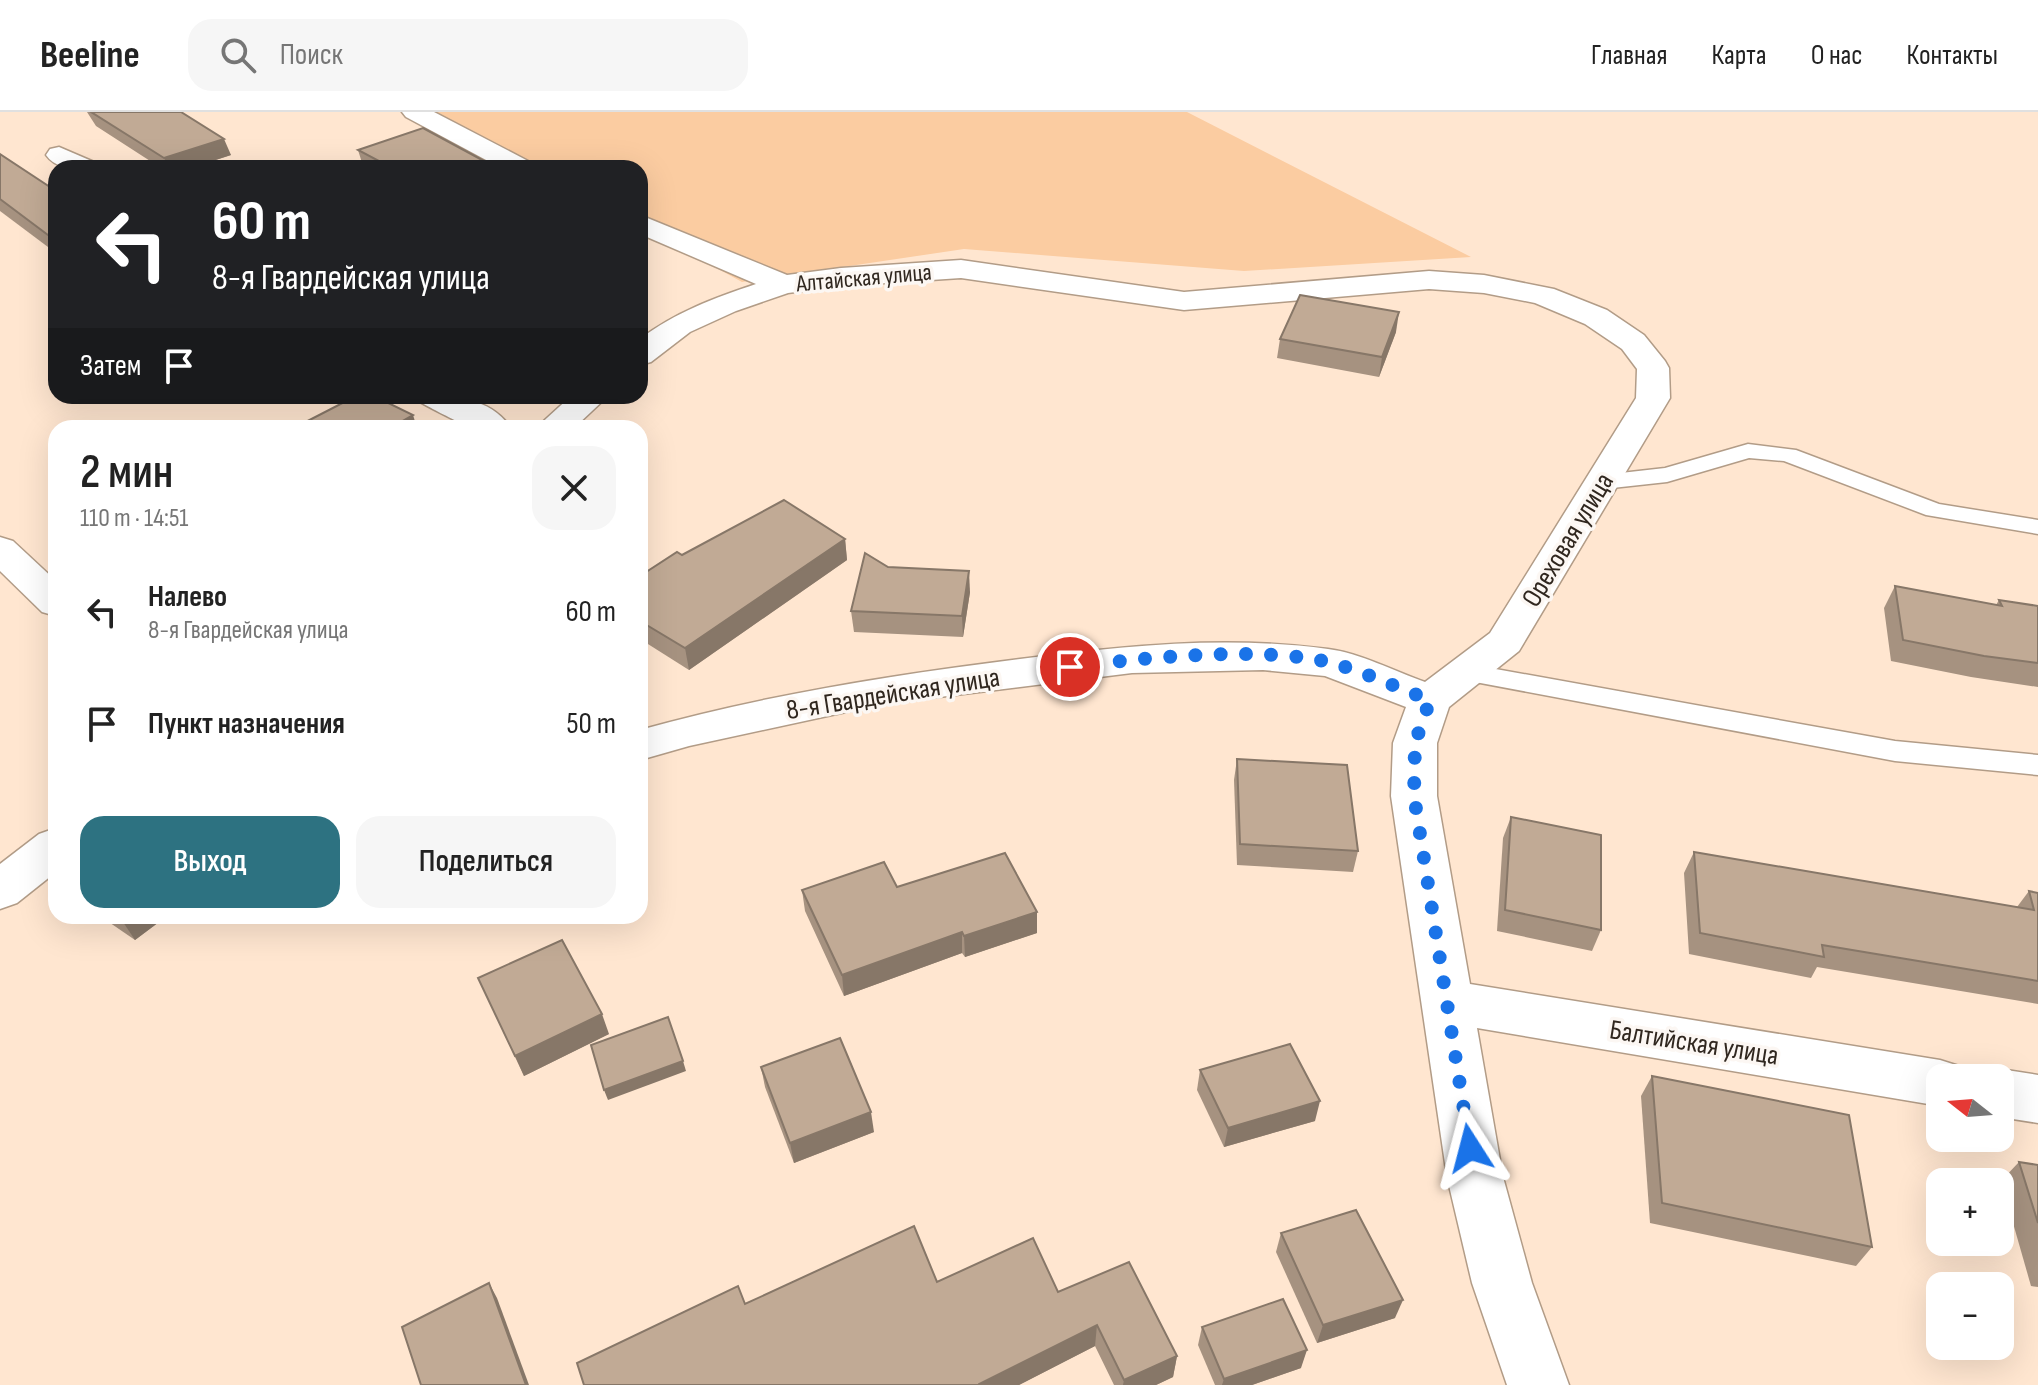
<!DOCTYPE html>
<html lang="ru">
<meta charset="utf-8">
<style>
body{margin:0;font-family:"Sofia Sans Condensed",sans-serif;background:#f6f6f6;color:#222;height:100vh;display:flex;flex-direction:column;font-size:30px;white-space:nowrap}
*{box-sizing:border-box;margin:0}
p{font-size:26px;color:#767676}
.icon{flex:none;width:44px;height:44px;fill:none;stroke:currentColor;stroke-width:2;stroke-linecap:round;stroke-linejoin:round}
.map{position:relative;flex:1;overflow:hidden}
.side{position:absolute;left:48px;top:308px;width:600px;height:504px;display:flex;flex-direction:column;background:#fff;border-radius:24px;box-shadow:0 8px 32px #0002}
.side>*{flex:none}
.hud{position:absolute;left:48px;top:48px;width:600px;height:244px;border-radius:24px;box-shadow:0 8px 32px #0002;background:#202124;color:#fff;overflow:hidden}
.needle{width:52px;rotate:287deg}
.tools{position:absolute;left:1926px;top:952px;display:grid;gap:16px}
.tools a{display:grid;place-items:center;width:88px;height:88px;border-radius:16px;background:#fff;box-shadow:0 8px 32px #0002;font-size:40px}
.pin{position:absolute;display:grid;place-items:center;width:68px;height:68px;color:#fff;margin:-34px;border:4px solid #fff;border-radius:50%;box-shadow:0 2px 8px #0007}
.me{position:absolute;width:88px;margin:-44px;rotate:351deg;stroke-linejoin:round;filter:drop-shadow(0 0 6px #0008)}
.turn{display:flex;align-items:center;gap:28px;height:168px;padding:0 32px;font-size:36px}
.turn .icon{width:104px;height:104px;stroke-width:2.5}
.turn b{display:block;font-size:56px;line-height:68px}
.then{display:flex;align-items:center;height:76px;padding:0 32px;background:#0003;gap:16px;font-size:30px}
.round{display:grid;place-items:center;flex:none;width:84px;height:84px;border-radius:24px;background:#f6f6f6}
.head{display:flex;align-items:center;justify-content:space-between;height:136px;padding:0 32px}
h1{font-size:48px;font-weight:600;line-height:60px}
.action{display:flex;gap:16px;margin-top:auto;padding:16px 32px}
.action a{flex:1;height:92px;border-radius:24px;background:#2d7281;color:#fff;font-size:32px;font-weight:600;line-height:92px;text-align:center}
.action a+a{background:#f6f6f6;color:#222}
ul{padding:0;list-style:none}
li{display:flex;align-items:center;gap:24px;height:112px;padding:0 32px}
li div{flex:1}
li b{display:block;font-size:30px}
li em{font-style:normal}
header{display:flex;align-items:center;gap:48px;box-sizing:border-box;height:112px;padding:0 40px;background:#fff;border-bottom:2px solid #e0e0e0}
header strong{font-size:38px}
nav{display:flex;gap:44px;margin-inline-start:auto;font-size:28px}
.search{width:560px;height:72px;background:#f6f6f6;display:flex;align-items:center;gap:20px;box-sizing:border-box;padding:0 28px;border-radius:24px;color:#767676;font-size:30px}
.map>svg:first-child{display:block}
.green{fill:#fbcca1}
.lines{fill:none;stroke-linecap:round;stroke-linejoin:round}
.lane-casing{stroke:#b29c87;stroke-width:3}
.street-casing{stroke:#b29c87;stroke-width:3}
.lane{fill:#fff;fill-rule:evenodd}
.street{fill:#fff;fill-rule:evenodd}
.wall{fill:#a69280}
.shaded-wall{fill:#877768}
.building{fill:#c1aa95;stroke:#877768;stroke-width:2}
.route{stroke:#1a73e8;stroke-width:14;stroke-dasharray:0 25.2}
.labels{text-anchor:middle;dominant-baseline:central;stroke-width:7;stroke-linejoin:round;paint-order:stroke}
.far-street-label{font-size:24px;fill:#30271f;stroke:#fcf7f3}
.street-label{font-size:28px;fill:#30271f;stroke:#fcf7f3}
</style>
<header>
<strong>Beeline</strong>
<div class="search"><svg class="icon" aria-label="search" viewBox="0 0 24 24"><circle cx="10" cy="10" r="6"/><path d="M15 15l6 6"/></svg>Поиск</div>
<nav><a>Главная</a><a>Карта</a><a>О нас</a><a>Контакты</a></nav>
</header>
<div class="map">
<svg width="2038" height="1273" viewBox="0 0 2038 1273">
<rect width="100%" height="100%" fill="#ffe6d0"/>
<path class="green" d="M432,0H1187L1471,145L1244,159L964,137L742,170L640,114V56H534Z"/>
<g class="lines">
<defs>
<g id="lane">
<path d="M1748,332L1796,338L1939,392L2038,408V422L1926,403L1784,349L1749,346L1667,370L1603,377L1595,375L1592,370L1595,365L1603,363L1665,356Z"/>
<path d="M1468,552L1895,629L2038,643V663L1895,649L1459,567L1455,561L1459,555Z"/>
</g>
<g id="street">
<path d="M402,0H434L530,50L534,56H501L406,5Z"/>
<path d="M59,35L94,50L98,56C80,56 58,60 46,43L50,37Z"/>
<path d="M640,103L787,163L841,156L961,148L1184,180L1429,159L1484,163L1554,177L1607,198L1644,223L1665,249L1669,256L1670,286L1519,539L1449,595L1437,631V684L1470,872L1940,948L1959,954L1965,966H1940V994L1477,916L1503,1065L1532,1171L1569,1273H1507L1472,1171L1447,1065L1391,684L1393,631L1406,595L1325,564L1263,558L1132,561L883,592L689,634L640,648V618C765,583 892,563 1020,547C1122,534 1225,523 1328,537C1360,541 1394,559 1425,570L1490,521L1636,286L1637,257L1622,237L1585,212L1535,191L1484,181L1429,177L1184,198L961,166L841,174L788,181L736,199L690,220L651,250L640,253V227C676,200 714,186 756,172L640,122Z"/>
<path d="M411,284C447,284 488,282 511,316C499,316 484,318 473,316C467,315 414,288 411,284Z"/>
<path d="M571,284H608L574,316H536Z"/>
<path d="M0,425L13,429L56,469V504L42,500L0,459Z"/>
<path d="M56,716V760L17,791L0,797V752L39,722Z"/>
<path d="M2000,957L2038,963V1011L2000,1005V966H1980Z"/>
</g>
</defs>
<use href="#lane" class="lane-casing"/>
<use href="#street" class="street-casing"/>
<use href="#lane" class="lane"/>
<use href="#street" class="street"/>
</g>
<g class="wall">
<path d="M87,0H183L182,1L231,43L191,56H161L96,14Z"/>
<path d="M358,38L497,56H367L363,54Z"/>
<path d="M0,42L56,79V141L0,99Z"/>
<path d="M1396,220L1379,265L1277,246L1280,227Z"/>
<path d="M845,427L847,448L689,558L640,527V464Z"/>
<path d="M888,455L970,480L963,525L854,520L851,499Z"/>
<path d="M1895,474L1996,493L1999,488L2038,494V575L1971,565L1891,549L1884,496Z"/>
<path d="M1237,647L1358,739L1353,760L1237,753L1234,668Z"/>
<path d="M1511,705L1601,818L1592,839L1497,819L1503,726Z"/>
<path d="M1694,740L2017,795L2029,779L2038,781V892L1817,855L1811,866L1689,842L1684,761Z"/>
<path d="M897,775L1037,800V821L965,845L962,841L844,884L805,799L802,778Z"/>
<path d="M100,804H167L135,828Z"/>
<path d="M478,866L609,922L524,964Z"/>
<path d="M761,955L874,1020L794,1051L765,975Z"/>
<path d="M1200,958L1315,1009L1224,1035L1197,978Z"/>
<path d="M1652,964L1872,1135L1856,1154L1650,1111L1641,984Z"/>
<path d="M2019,1050L2038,1053V1175L2031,1174L2001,1069Z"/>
<path d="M1281,1121L1395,1206L1317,1231L1276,1140Z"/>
<path d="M937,1170L1058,1180L1177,1244L1173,1265L1156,1273H1114L1095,1234L1019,1273H584L745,1192Z"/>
<path d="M1202,1215L1301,1256L1252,1273H1215L1198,1233Z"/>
</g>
<g class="shaded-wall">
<path d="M224,27L231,43L191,56H169L164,46Z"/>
<path d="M1399,200L1396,220L1379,265L1382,245Z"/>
<path d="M413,303L417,316H390Z"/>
<path d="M845,427L847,448L689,558L685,536Z"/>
<path d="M969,459L970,480L963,525L962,504Z"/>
<path d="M1037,800V821L965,845L964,824Z"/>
<path d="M125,804H167L135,828L121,807Z"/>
<path d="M962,820V841L844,884L842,863Z"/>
<path d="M602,902L609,922L524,964L515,944Z"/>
<path d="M683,949L686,959L608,988L604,978Z"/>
<path d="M1320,989L1315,1009L1224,1035L1228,1016Z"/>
<path d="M871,1000L874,1020L794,1051L790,1031Z"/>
<path d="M489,1171L497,1186L529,1273H526Z"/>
<path d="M1403,1188L1395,1206L1317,1231L1323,1213Z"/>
<path d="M1097,1213L1095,1234L1019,1273H979V1272Z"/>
<path d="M1307,1238L1301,1256L1252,1273H1222L1224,1267Z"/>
<path d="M1177,1244L1173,1265L1156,1273H1123L1124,1268Z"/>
</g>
<g class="building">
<path d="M91,0H181L224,27L164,46Z"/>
<path d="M423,16L497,56H392L358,38Z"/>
<path d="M0,42L56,79V129L0,87Z"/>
<path d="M1300,183L1399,200L1382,245L1280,227Z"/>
<path d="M356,284H374L413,303L390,316H294Z"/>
<path d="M784,388L845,427L685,536L640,509V464L677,440L682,443Z"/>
<path d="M865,441L888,455L969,459L962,504L851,499Z"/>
<path d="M1895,474L2002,494L1999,488L2038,494V551L1984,544L1903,528Z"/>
<path d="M1237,647L1347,653L1358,739L1240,732Z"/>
<path d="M1511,705L1601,723V818L1505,798Z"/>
<path d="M1694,740L2034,798L2029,779L2038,781V869L1822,833L1824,845L1700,821Z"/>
<path d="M1005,741L1037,800L964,824L962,820L842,863L802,778L884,750L897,775Z"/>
<path d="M562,828L602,902L515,944L478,866Z"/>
<path d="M668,905L683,949L604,978L591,933Z"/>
<path d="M840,926L871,1000L790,1031L761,955Z"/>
<path d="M1290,932L1320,989L1228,1016L1200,958Z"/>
<path d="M1652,964L1849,1003L1872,1135L1662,1091Z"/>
<path d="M2019,1050L2038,1053V1111Z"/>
<path d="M1356,1098L1403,1188L1323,1213L1281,1121Z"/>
<path d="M914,1114L937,1170L1033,1126L1058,1180L1129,1150L1177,1244L1124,1268L1097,1213L979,1272V1273H584L577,1251L738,1174L745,1192Z"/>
<path d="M489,1171L526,1273H421L402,1215Z"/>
<path d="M1283,1187L1307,1238L1224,1267L1202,1215Z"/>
</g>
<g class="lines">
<path class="route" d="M1070,555C1143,546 1261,533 1332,551C1365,560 1398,576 1430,588L1415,631L1414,684L1470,1036"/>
</g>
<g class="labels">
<g class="far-street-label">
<text transform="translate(864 166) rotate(-5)">Алтайская улица</text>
</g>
<g class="street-label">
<text transform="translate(1568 428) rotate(-59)">Ореховая улица</text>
<text transform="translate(893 582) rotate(-9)">8-я Гвардейская улица</text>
<text transform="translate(1694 931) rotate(9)">Балтийская улица</text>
</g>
</g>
</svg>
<div class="tools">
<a><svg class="needle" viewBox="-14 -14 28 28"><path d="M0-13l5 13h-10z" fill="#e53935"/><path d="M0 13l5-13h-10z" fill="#767676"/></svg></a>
<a>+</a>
<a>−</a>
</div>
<div class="pin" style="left:1070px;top:555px;background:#d93025"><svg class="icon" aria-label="arrive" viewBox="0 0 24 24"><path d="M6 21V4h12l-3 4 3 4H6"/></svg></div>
<svg class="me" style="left:1470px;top:1036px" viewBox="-20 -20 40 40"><path d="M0-17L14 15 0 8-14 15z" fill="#1a73e8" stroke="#fff" stroke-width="4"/></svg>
<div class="hud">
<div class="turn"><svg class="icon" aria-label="left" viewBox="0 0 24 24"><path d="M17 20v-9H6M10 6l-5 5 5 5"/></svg><div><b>60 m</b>8-я Гвардейская улица</div></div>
<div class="then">Затем<svg class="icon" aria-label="arrive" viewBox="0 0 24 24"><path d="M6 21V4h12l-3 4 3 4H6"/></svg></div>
</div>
<section class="side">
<div class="head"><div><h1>2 мин</h1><p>110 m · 14:51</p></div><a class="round"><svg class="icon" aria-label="close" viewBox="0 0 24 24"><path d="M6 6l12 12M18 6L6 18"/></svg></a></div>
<ul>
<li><svg class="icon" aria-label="left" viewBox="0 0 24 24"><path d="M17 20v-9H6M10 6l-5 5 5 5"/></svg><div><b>Налево</b><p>8-я Гвардейская улица</p></div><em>60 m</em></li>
<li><svg class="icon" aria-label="arrive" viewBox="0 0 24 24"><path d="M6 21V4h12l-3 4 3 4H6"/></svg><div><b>Пункт назначения</b></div><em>50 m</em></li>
</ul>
<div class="action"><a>Выход</a><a>Поделиться</a></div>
</section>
</div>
